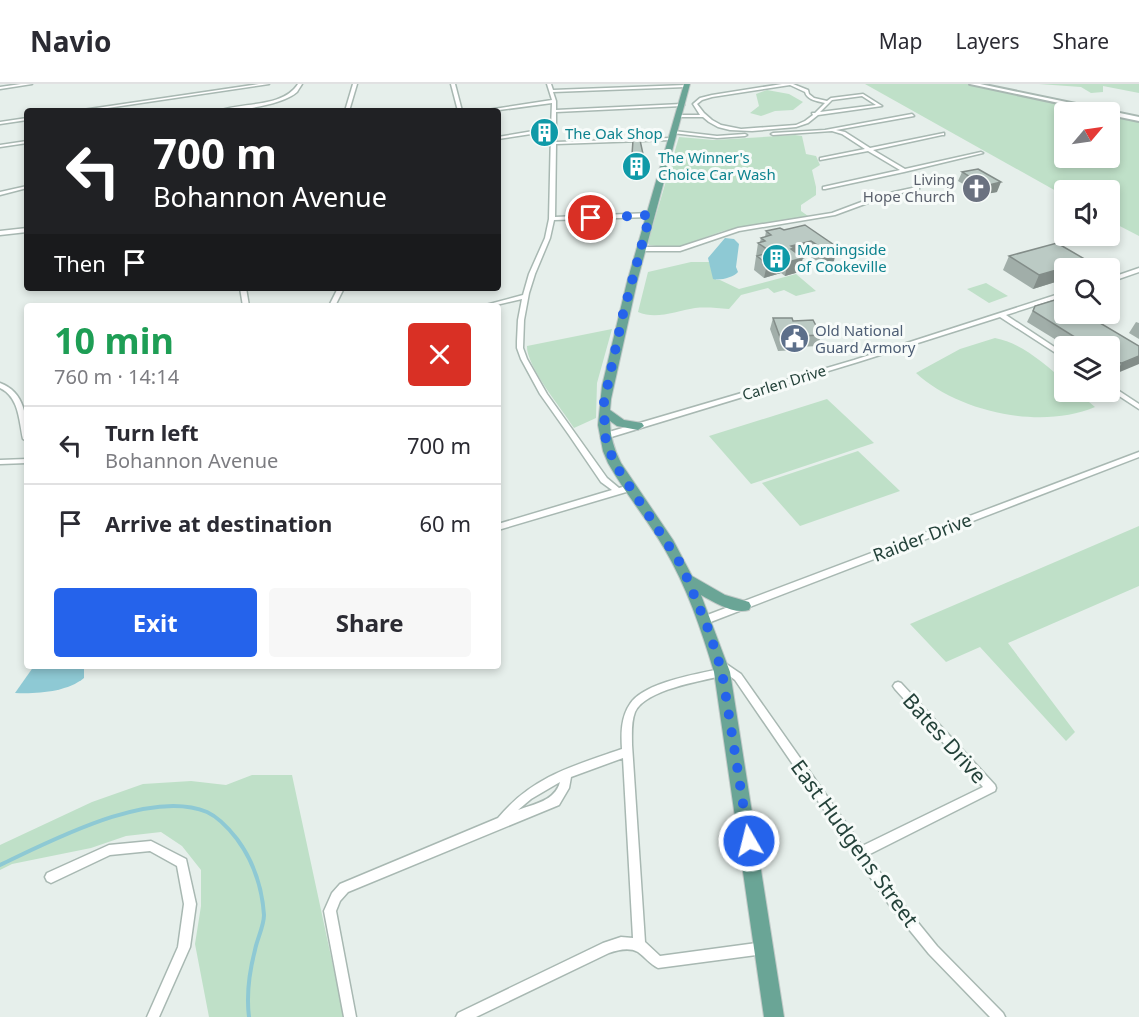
<!DOCTYPE html>
<meta charset="utf-8">
<style>
body{margin:0;font-family:"Noto Sans",sans-serif;background:#f7f7f7;color:#2b2b33;height:100vh;display:flex;flex-direction:column;font-size:22px;white-space:nowrap}
*{box-sizing:border-box;margin:0}
p{font-size:20px;color:#7c7c81}
.icon{flex:none;width:33px;height:33px;fill:none;stroke:currentColor;stroke-width:2;stroke-linecap:round;stroke-linejoin:round}
.map{position:relative;flex:1;overflow:hidden}
.details{position:absolute;left:24px;top:219px;width:477px;height:366px;display:flex;flex-direction:column;background:#fff;border-radius:6px;box-shadow:0 3px 9px #0003}
.details>*{flex:none}
.banner{position:absolute;left:24px;top:24px;width:477px;height:183px;border-radius:6px;box-shadow:0 3px 9px #0003;background:#202124;color:#fff;overflow:hidden}
.needle{width:39px;rotate:61deg}
.tools{position:absolute;left:1054px;top:18px;display:grid;gap:12px}
.tools a{display:grid;place-items:center;width:66px;height:66px;border-radius:6px;background:#fff;box-shadow:0 3px 9px #0003;font-size:30px}
.pin{position:absolute;display:grid;place-items:center;width:51px;height:51px;color:#fff;margin:-26px;border:3px solid #fff;border-radius:50%;box-shadow:0 2px 6px #0007}
.me{position:absolute;width:66px;margin:-33px;rotate:352deg;stroke-linejoin:round;filter:drop-shadow(0 0 4px #0008)}
.turn{display:flex;align-items:center;gap:21px;height:126px;padding:0 30px;font-size:27px}
.turn .icon{width:78px;height:78px;stroke-width:2.5}
.turn b{display:block;font-size:42px;line-height:51px}
.then{display:flex;align-items:center;height:57px;padding:0 30px;background:#0003;gap:12px;font-size:22px}
.round{display:grid;place-items:center;flex:none;width:63px;height:63px;border-radius:6px;background:#f7f7f7}
.overview{display:flex;align-items:center;justify-content:space-between;height:102px;padding:0 30px}
h1{font-size:36px;font-weight:700;line-height:45px;color:#1e9e55}
.action{display:flex;gap:12px;margin-top:auto;padding:12px 30px}
.action a{flex:1;height:69px;border-radius:6px;background:#2563eb;color:#fff;font-size:24px;font-weight:700;line-height:69px;text-align:center}
.action a+a{background:#f7f7f7;color:#2b2b33}
ul{padding:0;list-style:none}
li{display:flex;align-items:center;gap:18px;height:78px;padding:0 30px;border-top:2px solid #e1e1e2}
li div{flex:1}
li b{display:block;font-size:22px}
li em{font-style:normal}
header{display:flex;align-items:center;gap:36px;box-sizing:border-box;height:84px;padding:0 30px;background:#fff;border-bottom:2px solid #e1e1e2}
header strong{font-size:28px}
nav{display:flex;gap:33px;margin-inline-start:auto;font-size:21px}
.map>svg:first-child{display:block}
.green{fill:#bfe0c8}
.water{fill:#8ec9d4}
.lines{fill:none;stroke-linecap:round;stroke-linejoin:round}
.stream{stroke:#8ec9d4;stroke-width:4}
.minor-casing{stroke:#a8b8b2;stroke-width:3}
.tertiary-casing{stroke:#a8b8b2;stroke-width:4}
.primary-casing{stroke:#c2cac8;stroke-width:2}
.minor{fill:#fff;fill-rule:evenodd}
.tertiary{fill:#fff;fill-rule:evenodd}
.primary{fill:#6aa596;fill-rule:evenodd}
.wall{fill:#a1aea9}
.shaded-wall{fill:#838d89}
.building{fill:#bbcac4;stroke:#838d89;stroke-width:1.5}
.route{stroke:#2563eb;stroke-width:10;stroke-dasharray:0 18}
.labels{text-anchor:middle;dominant-baseline:central;stroke-width:6;stroke-linejoin:round;paint-order:stroke}
.far-culture-label{font-size:15px;fill:#0d838f;stroke:#f7fbf9;text-anchor:start}
.far-worship-label{font-size:15px;fill:#5b616d;stroke:#f7fbf9;text-anchor:end}
.far-service-label{font-size:15px;fill:#4e5e75;stroke:#f7fbf9;text-anchor:start}
.far-street-label{font-size:15px;fill:#24423a;stroke:#f7fbf9}
.street-label{font-size:18px;fill:#24423a;stroke:#f7fbf9}
.near-street-label{font-size:21px;fill:#24423a;stroke:#f7fbf9}
</style>
<header>
<strong>Navio</strong>
<nav><a>Map</a><a>Layers</a><a>Share</a></nav>
</header>
<div class="map">
<svg width="1139" height="933" viewBox="0 0 1139 933">
<rect width="100%" height="100%" fill="#e6efeb"/>
<g class="green">
<path d="M865,0H968L1105,28H1065V74H1110V30L1139,36V152L1110,137V106H1065V112Z"/>
<path d="M1039,0H1139V9L1103,2V8L1091,9L1081,3Z"/>
<path d="M767,6L789,10L803,18L793,26L775,27L761,32L750,29L759,22L756,10Z"/>
<path d="M795,51L802,52L806,70L816,72L820,81L812,86L816,103V111L801,121V127L808,132L723,147L681,162L671,164L649,161L648,158L679,53L714,56Z"/>
<path d="M691,178H709L716,196H720L739,205L796,190L816,207L796,212L784,206L774,209L768,204L741,211L729,225C717,224 706,223 695,224C676,227 656,236 638,228L648,188Z"/>
<path d="M986,199L1008,212L989,219L967,205Z"/>
<path d="M612,245L597,299L596,334L574,344C562,325 526,282 527,262Z"/>
<path d="M995,254C1022,259 1044,280 1065,297V308H1077L1095,323C1041,346 958,328 916,289L960,265Z"/>
<path d="M827,315L874,359L751,400L709,352Z"/>
<path d="M858,367L900,407L800,442L762,399Z"/>
<path d="M1139,442V502L1008,559L1075,648L1066,657L980,563L946,578L910,540Z"/>
<path d="M252,691H292L344,933H209L195,860L201,822V786L182,762L161,748L126,752L91,764L12,780L0,786V761L92,718L143,700L191,697L226,701Z"/>
</g>
<g class="water">
<path d="M725,154L734,155L739,160L736,183L738,188C734,193 720,197 713,195L708,174Z"/>
<path d="M34,582H84V594C67,608 37,610 15,609Z"/>
</g>
<g class="lines">
<path class="stream" d="M0,781C51,757 150,704 207,728C218,733 230,746 237,755C254,778 262,802 264,831C264,842 257,855 255,866C249,889 246,909 249,933"/>
<defs>
<g id="minor">
<path d="M21,0H32L0,5V3Z"/>
<path d="M259,0H269L87,27H76Z"/>
<path d="M298,0H302C301,2 298,6 297,8C283,21 238,27 219,27C242,18 283,24 298,0Z"/>
<path d="M353,0H357L349,27H345Z"/>
<path d="M451,0H455L462,27H458Z"/>
<path d="M547,0H551L553,6L686,1L688,2L686,3L553,8L556,17V26L682,20L684,21L682,22L556,28V58L671,54L673,55L671,56L556,60L555,133L650,129L653,131L650,133L554,136L550,154L535,190L529,209L524,236L523,264L527,275L547,310L607,394L619,404L630,401L634,404L633,406L498,446V440L612,406L601,398L569,351L540,310L521,275L517,264V257L518,236L522,215L492,222H482L523,211L529,190L545,154L549,135L551,47L498,55V53L551,44L552,19L492,27H481L552,16Z"/>
<path d="M782,0H793L808,6L809,10L814,14L827,17L831,14L863,10L882,22L818,31L808,39L796,43L752,47L730,46L718,43L709,38L703,33H679L677,32L679,31H700L693,20L700,14L712,11ZM790,1L805,8C807,16 817,17 825,19L815,29H812L813,31L805,37L796,41L741,45L721,41L712,36L704,29L697,20L702,16L712,13ZM862,12L876,21L820,28L832,16Z"/>
<path d="M912,30L914,32L836,46L845,48L870,64L944,49V51H942L873,66L905,85L981,68L983,69L904,88L825,105H823V103L900,86L868,67L820,76V74L865,65L842,50L832,47L773,51L771,50L773,49L825,46Z"/>
<path d="M27,34V36L0,40V38Z"/>
<path d="M674,47L717,52L745,50L747,51L745,52L717,54L672,49V48Z"/>
<path d="M27,57V59L0,63V61Z"/>
<path d="M27,102V104L0,111V108Z"/>
<path d="M917,103H919V105L884,113L835,131L739,147L680,167H641L638,165L641,163H680L738,144L832,129L880,111Z"/>
<path d="M27,144V148L0,151V147Z"/>
<path d="M1139,184V188L1110,198V194Z"/>
<path d="M240,204H246L249,222H243Z"/>
<path d="M338,204H344L335,222H329Z"/>
<path d="M1065,208V212L1006,231L1065,270V275L1000,233L858,278L608,354H602L601,352L602,350L854,276Z"/>
<path d="M0,299C25,308 27,334 27,357L23,355C19,336 19,313 0,304Z"/>
<path d="M1110,301L1139,320V325L1110,306Z"/>
<path d="M1139,368V373L708,539L705,540L702,539L701,536L702,533Z"/>
<path d="M27,375V379L0,380V376Z"/>
<path d="M722,577L741,590L862,762L983,703L895,605L893,602L895,599L898,598L901,599L995,701L996,704L995,707L868,771L898,814L937,862L1003,929L1005,933H990L929,870L890,822L735,596L726,589L722,592C700,597 645,606 635,628C631,638 632,650 632,661L645,858L660,872L764,858L768,860L770,864L768,868L764,870L658,884C650,880 645,873 638,868C629,863 618,866 609,869L476,933H456L458,929L603,859L621,853L633,854L623,674L571,693L569,704L559,721L348,808L340,817L336,827L356,933H344L324,827L332,809L340,800L498,734C533,692 573,682 622,665C621,650 621,633 630,620C643,599 696,590 720,585L717,581L719,578ZM560,698C555,717 534,720 518,726L531,715Z"/>
<path d="M151,757L186,775L196,820L190,863L159,933H147L178,863L184,820L177,782L150,767L110,771L51,799L47,797L45,793L47,789L109,761Z"/>
</g>
<path id="tertiary" d="M970,0H980L1139,33V37L1110,31V28H1101Z"/>
<path id="primary" d="M684,0H690L637,198L611,315L610,326L624,336L642,339L644,342L638,346L617,342L610,337C610,352 614,365 621,379L673,456L692,492L725,511L749,518L751,522L749,526C734,531 714,518 701,511L730,588L784,933H764L714,588C701,545 687,503 664,464C647,435 625,409 608,379L603,367L598,341L602,302L627,198Z"/>
</defs>
<use href="#minor" class="minor-casing"/>
<use href="#tertiary" class="tertiary-casing"/>
<use href="#primary" class="primary-casing"/>
<use href="#minor" class="minor"/>
<use href="#tertiary" class="tertiary"/>
<use href="#primary" class="primary"/>
</g>
<g class="wall">
<path d="M633,56L643,70V76L631,77Z"/>
<path d="M962,88L997,108L981,111L958,97Z"/>
<path d="M805,141L834,177L821,180L808,171L801,172L799,188L785,192L781,189L764,194L754,186L758,159L760,158L761,154L765,153L766,147L784,146Z"/>
<path d="M1009,172L1065,184V195L1033,205L1003,186Z"/>
<path d="M1035,222L1139,262L1115,290L1110,289V262H1066L1027,238Z"/>
<path d="M773,234L793,237L821,251L818,262L799,263L798,266L778,267L770,245Z"/>
<path d="M1136,238L1139,239V255L1129,249Z"/>
</g>
<g class="shaded-wall">
<path d="M1001,98L997,108L981,111L985,102Z"/>
<path d="M811,157L808,171L792,175L803,174L799,188L785,192L791,162Z"/>
<path d="M837,163L834,177L821,180L825,166Z"/>
<path d="M784,175L781,189L764,194L767,180Z"/>
<path d="M1088,177L1084,184H1065V195L1033,205L1039,191Z"/>
<path d="M1139,272V280L1115,290L1122,279Z"/>
</g>
<g class="building">
<path d="M633,56H640L643,70L632,71Z"/>
<path d="M978,85L1001,98L985,102L962,88Z"/>
<path d="M805,141L837,163L825,166L811,157L791,162L794,164L791,165L803,174L788,178L784,175L767,180L757,172L771,168L758,159L765,157L761,154L771,151L766,147L780,144L784,146Z"/>
<path d="M1057,159L1088,177L1039,191L1009,172Z"/>
<path d="M1058,215L1065,218V230H1085L1139,262V272L1122,279L1112,278L1110,276V262H1089L1033,227L1035,222Z"/>
<path d="M773,234H792L793,237L813,236L821,251L800,252L801,255L781,256Z"/>
</g>
<g class="lines">
<path class="route" d="M591,134L650,131L623,230L604,318L605,352L609,366L618,385L682,482L709,547L722,588L749,757"/>
</g>
<defs>
<symbol id="building-disc" viewBox="-11 -11 22 22"><circle r="9.5" fill="#0f9aa8" stroke="#f7fbf9"/><path d="M-4-6H4V6H1V3H-1V6H-4ZM-2.5-4.3h1.7v1.8h-1.7ZM.8-4.3h1.7v1.8H.8ZM-2.5-1h1.7V.8h-1.7ZM.8-1h1.7V.8H.8Z" fill="#fff"/></symbol>
<symbol id="church-disc" viewBox="-11 -11 22 22"><circle r="9.5" fill="#6b7280" stroke="#f7fbf9"/><path d="M-1.2-6h2.4v3.5h3.3v2.4h-3.3V6h-2.4V-.1h-3.3v-2.4h3.3Z" fill="#fff"/></symbol>
<symbol id="civic-disc" viewBox="-11 -11 22 22"><circle r="9.5" fill="#5c6f8a" stroke="#f7fbf9"/><path d="M-.6-6.5H3V-4.5H.6V-3L4-1V1h2V6H-6V1h2V-1L-.6-3ZM-1.2 2.5V6h2.4V2.5Z" fill="#fff"/></symbol>
</defs>
<g fill-rule="evenodd">
<use href="#building-disc" x="528" y="32" width="33" height="33"/>
<use href="#building-disc" x="620" y="66" width="33" height="33"/>
<use href="#church-disc" x="960" y="88" width="33" height="33"/>
<use href="#building-disc" x="760" y="158" width="33" height="33"/>
<use href="#civic-disc" x="778" y="238" width="33" height="33"/>
</g>
<g class="labels">
<g class="far-culture-label">
<text x="565" y="49">The Oak Shop</text>
<text x="658" y="73">The Winner's<tspan x="658" dy="17">Choice Car Wash</tspan></text>
<text x="797" y="165">Morningside<tspan x="797" dy="17">of Cookeville</tspan></text>
</g>
<g class="far-worship-label">
<text x="955" y="95">Living<tspan x="955" dy="17">Hope Church</tspan></text>
</g>
<g class="far-service-label">
<text x="815" y="246">Old National<tspan x="815" dy="17">Guard Armory</tspan></text>
</g>
<g class="far-street-label">
<text transform="translate(784 298) rotate(-17)">Carlen Drive</text>
</g>
<g class="street-label">
<text transform="translate(922 453) rotate(-21)">Raider Drive</text>
</g>
<g class="near-street-label">
<text transform="translate(945 654) rotate(48)">Bates Drive</text>
<text transform="translate(855 759) rotate(54)">East Hudgens Street</text>
</g>
</g>
</svg>
<div class="tools">
<a><svg class="needle" viewBox="-14 -14 28 28"><path d="M0-13l5 13h-10z" fill="#e53935"/><path d="M0 13l5-13h-10z" fill="#7c7c81"/></svg></a>
<a><svg class="icon" aria-label="sound" viewBox="0 0 24 24"><path d="M4 9h4l5-4v14l-5-4H4zM17 9q2 3 0 6"/></svg></a>
<a><svg class="icon" aria-label="search" viewBox="0 0 24 24"><circle cx="10" cy="10" r="6"/><path d="M15 15l6 6"/></svg></a>
<a><svg class="icon" aria-label="layers" viewBox="0 0 24 24"><path d="M12 4l9 5-9 5-9-5zM3 14l9 5 9-5"/></svg></a>
</div>
<div class="pin" style="left:591px;top:134px;background:#d93025"><svg class="icon" aria-label="arrive" viewBox="0 0 24 24"><path d="M6 21V4h12l-3 4 3 4H6"/></svg></div>
<svg class="me" style="left:749px;top:757px" viewBox="-20 -20 40 40"><circle r="17" fill="#2563eb" stroke="#fff" stroke-width="3"/><path d="M0-11L8 9 0 5-8 9z" fill="#fff"/></svg>
<div class="banner">
<div class="turn"><svg class="icon" aria-label="left" viewBox="0 0 24 24"><path d="M17 20v-9H6M10 6l-5 5 5 5"/></svg><div><b>700 m</b>Bohannon Avenue</div></div>
<div class="then">Then<svg class="icon" aria-label="arrive" viewBox="0 0 24 24"><path d="M6 21V4h12l-3 4 3 4H6"/></svg></div>
</div>
<section class="details">
<div class="overview"><div><h1>10 min</h1><p>760 m · 14:14</p></div><a class="round" style="background:#d93025;color:#fff"><svg class="icon" aria-label="close" viewBox="0 0 24 24"><path d="M6 6l12 12M18 6L6 18"/></svg></a></div>
<ul>
<li><svg class="icon" aria-label="left" viewBox="0 0 24 24"><path d="M17 20v-9H6M10 6l-5 5 5 5"/></svg><div><b>Turn left</b><p>Bohannon Avenue</p></div><em>700 m</em></li>
<li><svg class="icon" aria-label="arrive" viewBox="0 0 24 24"><path d="M6 21V4h12l-3 4 3 4H6"/></svg><div><b>Arrive at destination</b></div><em>60 m</em></li>
</ul>
<div class="action"><a>Exit</a><a>Share</a></div>
</section>
</div>
